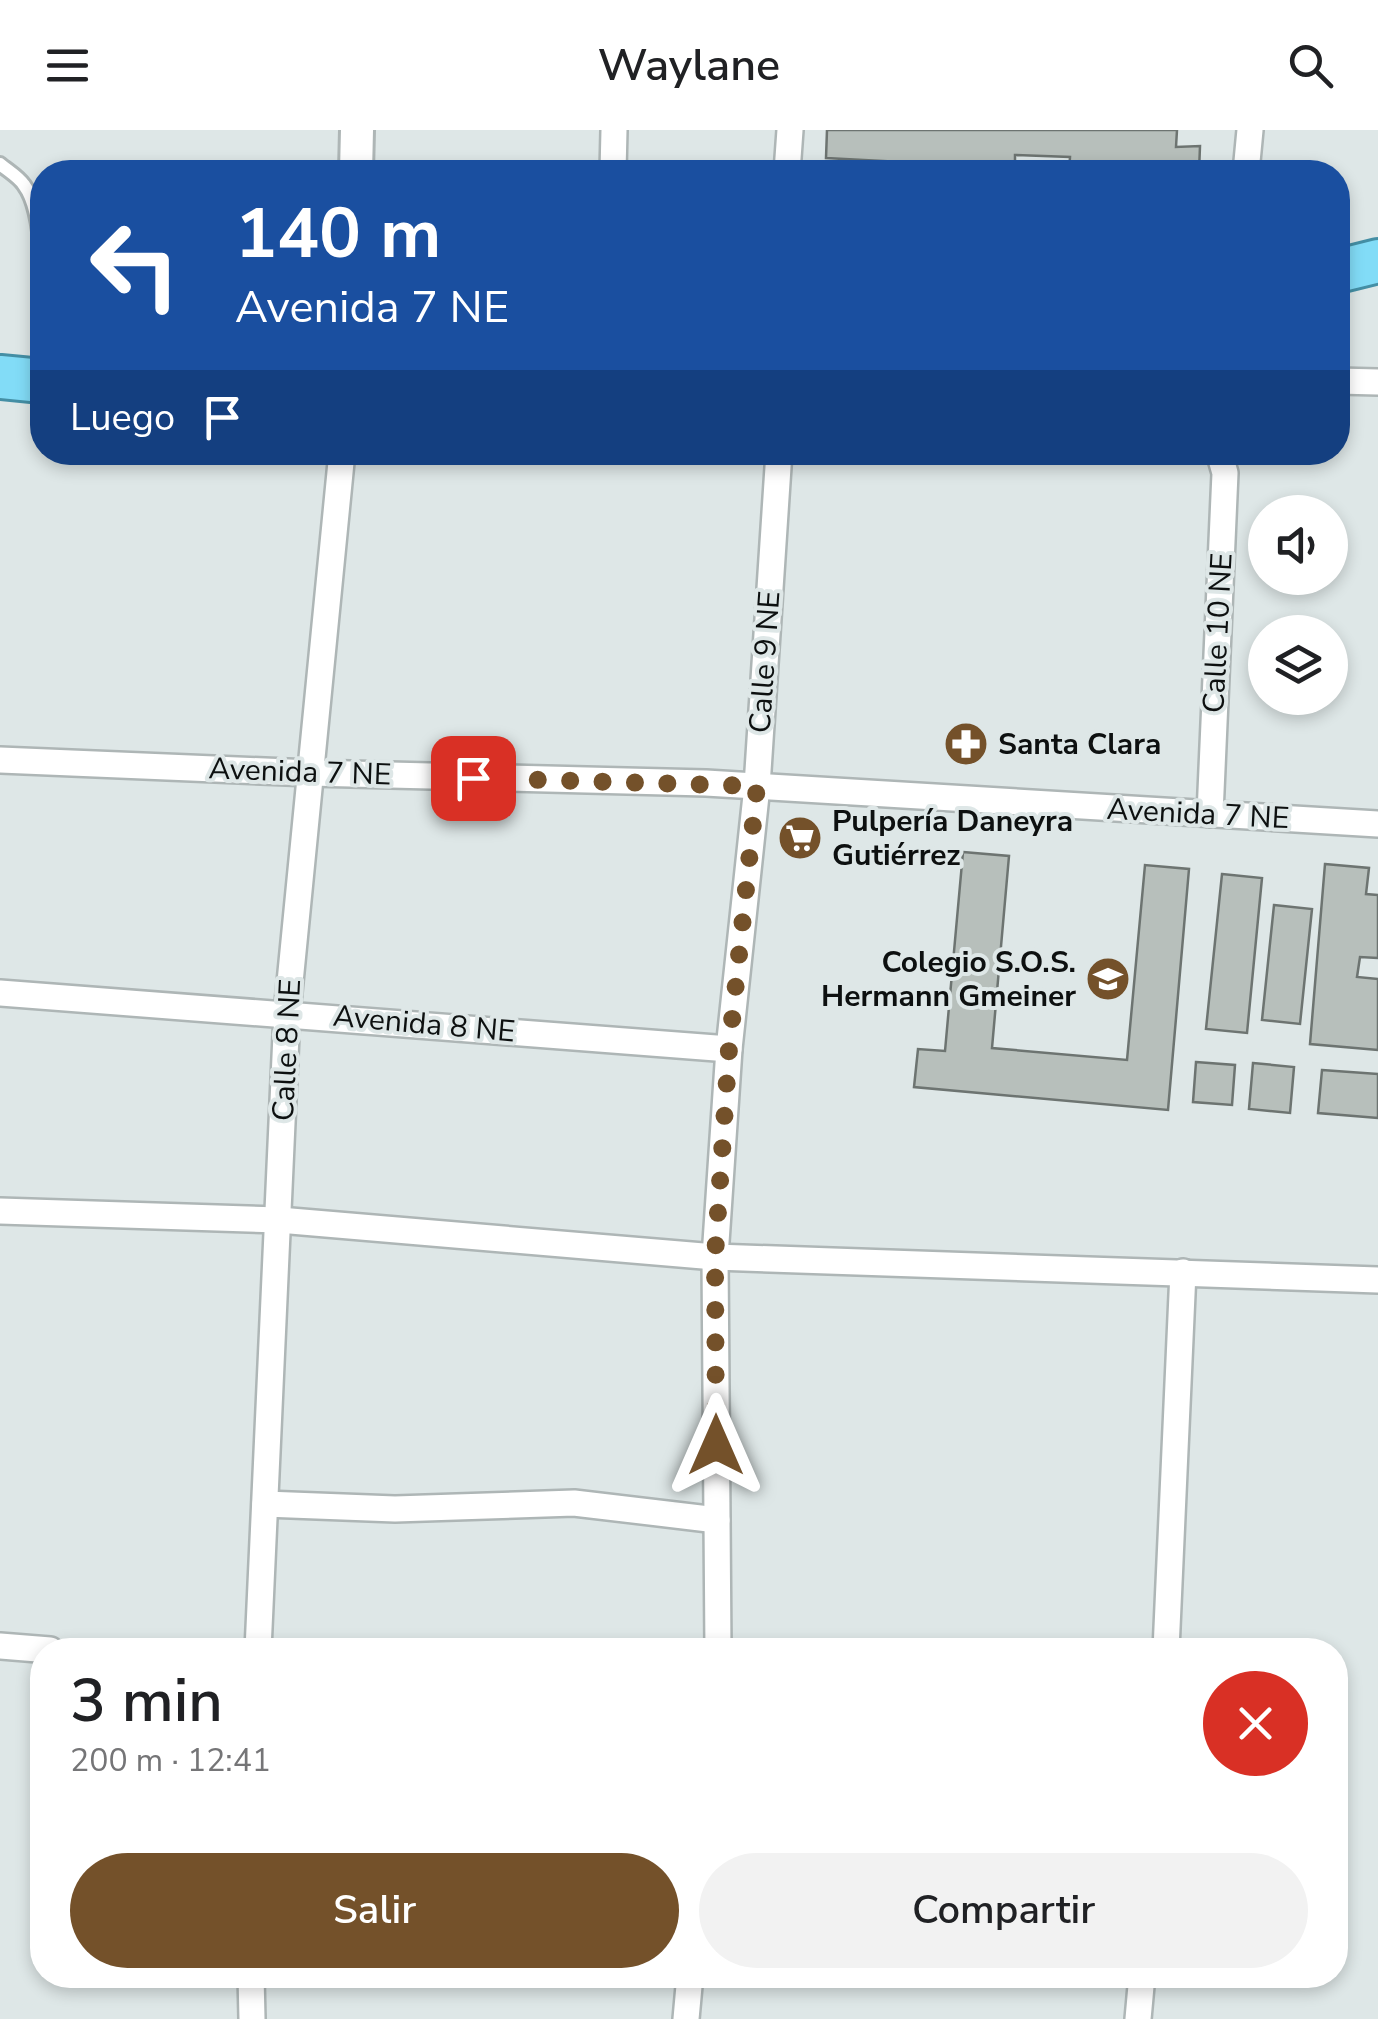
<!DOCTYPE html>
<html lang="es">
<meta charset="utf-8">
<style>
body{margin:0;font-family:"Nunito Sans",sans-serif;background:#f2f2f2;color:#202124;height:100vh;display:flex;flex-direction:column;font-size:38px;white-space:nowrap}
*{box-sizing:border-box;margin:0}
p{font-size:32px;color:#757577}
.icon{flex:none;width:55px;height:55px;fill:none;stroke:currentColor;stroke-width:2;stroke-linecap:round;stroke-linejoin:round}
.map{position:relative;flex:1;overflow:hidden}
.details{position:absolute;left:30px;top:1508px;width:1318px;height:350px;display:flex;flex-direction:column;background:#fff;border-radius:40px;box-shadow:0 5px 15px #0003}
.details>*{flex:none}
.banner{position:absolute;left:30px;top:30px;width:1320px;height:305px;border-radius:40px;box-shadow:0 5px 15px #0003;background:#1a4fa0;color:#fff;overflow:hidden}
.tools{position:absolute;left:1248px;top:365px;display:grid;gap:20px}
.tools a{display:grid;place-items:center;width:100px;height:100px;border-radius:50%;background:#fff;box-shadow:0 5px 15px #0003;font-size:50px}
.pin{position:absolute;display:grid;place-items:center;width:85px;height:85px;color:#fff;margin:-42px;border-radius:20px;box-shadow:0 5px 15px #0006}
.me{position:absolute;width:110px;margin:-55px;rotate:0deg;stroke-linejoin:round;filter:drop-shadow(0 0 8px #0008)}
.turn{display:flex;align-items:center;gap:35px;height:210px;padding:0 40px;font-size:45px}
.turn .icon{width:130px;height:130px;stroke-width:2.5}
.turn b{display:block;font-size:70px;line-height:85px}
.then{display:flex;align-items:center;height:95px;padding:0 40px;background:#0003;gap:20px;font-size:38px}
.round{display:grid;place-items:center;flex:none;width:105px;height:105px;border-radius:52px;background:#f2f2f2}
.summary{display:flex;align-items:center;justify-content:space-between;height:170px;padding:0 40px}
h1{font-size:60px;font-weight:600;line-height:75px}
.button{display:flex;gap:20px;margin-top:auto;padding:20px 40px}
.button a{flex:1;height:115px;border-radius:60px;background:#74512a;color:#fff;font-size:40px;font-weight:600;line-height:115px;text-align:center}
.button a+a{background:#f2f2f2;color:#202124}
header{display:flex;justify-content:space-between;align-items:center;height:130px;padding:0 40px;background:#fff;font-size:45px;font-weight:600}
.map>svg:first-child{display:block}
.building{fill:#b7bfbb;stroke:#6d7471;stroke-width:2.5}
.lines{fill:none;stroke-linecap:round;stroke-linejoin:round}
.service-casing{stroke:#aeb6b6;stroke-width:18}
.minor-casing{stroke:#aeb6b6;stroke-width:30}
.tertiary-casing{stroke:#aeb6b6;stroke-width:38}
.trunk-casing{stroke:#448fa5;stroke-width:48}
.service{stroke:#fff;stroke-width:12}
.minor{stroke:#fff;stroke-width:25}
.tertiary{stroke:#fff;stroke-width:32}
.trunk{stroke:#82dcf7;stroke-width:42}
.route{stroke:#74512a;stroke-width:18;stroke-dasharray:0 32.4}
.labels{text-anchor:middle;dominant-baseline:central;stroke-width:8;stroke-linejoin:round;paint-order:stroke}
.street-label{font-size:30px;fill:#0d1010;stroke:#dee7e7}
.poi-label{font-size:30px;font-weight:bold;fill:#0d1010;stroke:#dee7e7;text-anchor:start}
</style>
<header><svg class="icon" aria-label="menu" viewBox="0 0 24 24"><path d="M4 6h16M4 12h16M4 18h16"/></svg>Waylane<svg class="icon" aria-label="search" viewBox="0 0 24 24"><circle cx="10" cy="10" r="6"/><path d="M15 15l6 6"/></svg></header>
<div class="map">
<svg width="1378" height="1889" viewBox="0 0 1378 1889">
<rect width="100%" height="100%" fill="#dee7e7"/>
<g class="building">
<path d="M827,0H1177L1176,17L1200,16L1199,42H1069L1070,27L1015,25V38L826,28Z"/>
<path d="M963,722L1009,726L992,918L1127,930L1145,735L1189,739L1168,980L914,957L918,919L945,921Z"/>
<path d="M1325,734L1369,738L1366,764L1378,765V828L1360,827L1357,847L1378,849V920L1310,914Z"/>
<path d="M1222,744L1262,748L1247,903L1206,899Z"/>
<path d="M1274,775L1312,779L1300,894L1262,890Z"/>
<path d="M1196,932L1235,935L1232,975L1193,972Z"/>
<path d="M1253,933L1294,937L1290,983L1249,979Z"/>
<path d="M1322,940L1378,944V988L1318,983Z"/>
</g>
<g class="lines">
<defs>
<path id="service" d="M0,34C7,40 19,47 24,55C50,89 41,199 40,243"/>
<g id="minor">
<path d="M613,42L614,0"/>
<path d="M787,42L790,0"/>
<path d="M1246,42L1250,0"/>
<path d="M1338,251L1378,252"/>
<path d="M0,630L311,643L706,653L1378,694"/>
<path d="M1210,684L1225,343L1219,322"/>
<path d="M0,863L729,919"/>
<path d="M0,1081L279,1090L715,1127L1378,1150"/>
<path d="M265,1374L395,1379L574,1373L717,1390"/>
<path d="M0,1516L50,1520"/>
<path d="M258,1520L287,883L342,322"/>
<path d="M718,1520L715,1127L729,919L757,656L779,322"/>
<path d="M1166,1520L1183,1142"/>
<path d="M251,1845L252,1889"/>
<path d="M686,1889L690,1845"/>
<path d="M1138,1889L1142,1845"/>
</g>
<path id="tertiary" d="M356,42L357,0"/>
<g id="trunk">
<path d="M1338,141L1378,131"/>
<path d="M0,247L42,251"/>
</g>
</defs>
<use href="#service" class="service-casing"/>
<use href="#minor" class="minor-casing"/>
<use href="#tertiary" class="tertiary-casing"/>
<use href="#trunk" class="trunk-casing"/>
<use href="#service" class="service"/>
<use href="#minor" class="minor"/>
<use href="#tertiary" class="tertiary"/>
<use href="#trunk" class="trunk"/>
</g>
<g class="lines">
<path class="route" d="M473,648L757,656L729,919L715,1126L716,1315"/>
</g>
<defs>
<symbol id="pharmacy-disc" viewBox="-11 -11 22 22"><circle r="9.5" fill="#74512a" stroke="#dee7e7"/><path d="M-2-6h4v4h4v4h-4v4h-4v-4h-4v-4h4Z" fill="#fff"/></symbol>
<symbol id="supermarket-disc" viewBox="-11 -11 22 22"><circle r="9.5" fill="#74512a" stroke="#dee7e7"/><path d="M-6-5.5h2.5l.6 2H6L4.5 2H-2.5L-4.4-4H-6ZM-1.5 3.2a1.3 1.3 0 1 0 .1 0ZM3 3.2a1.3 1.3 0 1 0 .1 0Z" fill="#fff"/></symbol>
<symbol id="school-disc" viewBox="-11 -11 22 22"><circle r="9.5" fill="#74512a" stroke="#dee7e7"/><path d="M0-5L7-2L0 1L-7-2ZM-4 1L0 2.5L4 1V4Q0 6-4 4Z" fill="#fff"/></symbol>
</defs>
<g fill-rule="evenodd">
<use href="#pharmacy-disc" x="941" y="589" width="50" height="50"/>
<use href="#supermarket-disc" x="775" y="683" width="50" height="50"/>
<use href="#school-disc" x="1083" y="824" width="50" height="50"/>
</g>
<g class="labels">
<g class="street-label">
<text transform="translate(1218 503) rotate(-87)">Calle 10 NE</text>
<text transform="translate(765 532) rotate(-86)">Calle 9 NE</text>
<text transform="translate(300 642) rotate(2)">Avenida 7 NE</text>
<text transform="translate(1198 684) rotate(3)">Avenida 7 NE</text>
<text transform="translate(424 894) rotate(5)">Avenida 8 NE</text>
<text transform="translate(287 920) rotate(-87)">Calle 8 NE</text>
</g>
<g class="poi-label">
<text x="998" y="614">Santa Clara</text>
<text x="832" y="691">Pulpería Daneyra<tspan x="832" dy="34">Gutiérrez</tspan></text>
<text x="1076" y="832" text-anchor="end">Colegio S.O.S.<tspan x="1076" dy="34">Hermann Gmeiner</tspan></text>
</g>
</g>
</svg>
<div class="tools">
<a><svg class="icon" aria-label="sound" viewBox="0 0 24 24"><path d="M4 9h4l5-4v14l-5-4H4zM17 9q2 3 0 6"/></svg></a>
<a><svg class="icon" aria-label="layers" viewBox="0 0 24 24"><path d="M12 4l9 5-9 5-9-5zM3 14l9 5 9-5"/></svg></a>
</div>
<div class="pin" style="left:473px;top:648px;background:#d93025"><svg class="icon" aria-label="arrive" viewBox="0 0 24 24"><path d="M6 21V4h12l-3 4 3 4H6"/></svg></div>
<svg class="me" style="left:716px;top:1315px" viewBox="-20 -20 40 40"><path d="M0-17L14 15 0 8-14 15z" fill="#74512a" stroke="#fff" stroke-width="4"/></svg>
<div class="banner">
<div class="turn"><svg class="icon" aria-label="left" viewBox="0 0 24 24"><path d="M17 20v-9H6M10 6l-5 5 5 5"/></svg><div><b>140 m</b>Avenida 7 NE</div></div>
<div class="then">Luego<svg class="icon" aria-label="arrive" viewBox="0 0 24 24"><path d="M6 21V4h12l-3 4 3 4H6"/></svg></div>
</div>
<section class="details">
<div class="summary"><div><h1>3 min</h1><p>200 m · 12:41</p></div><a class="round" style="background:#d93025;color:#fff"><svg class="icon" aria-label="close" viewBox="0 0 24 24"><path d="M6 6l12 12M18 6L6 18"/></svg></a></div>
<div class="button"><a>Salir</a><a>Compartir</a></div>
</section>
</div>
